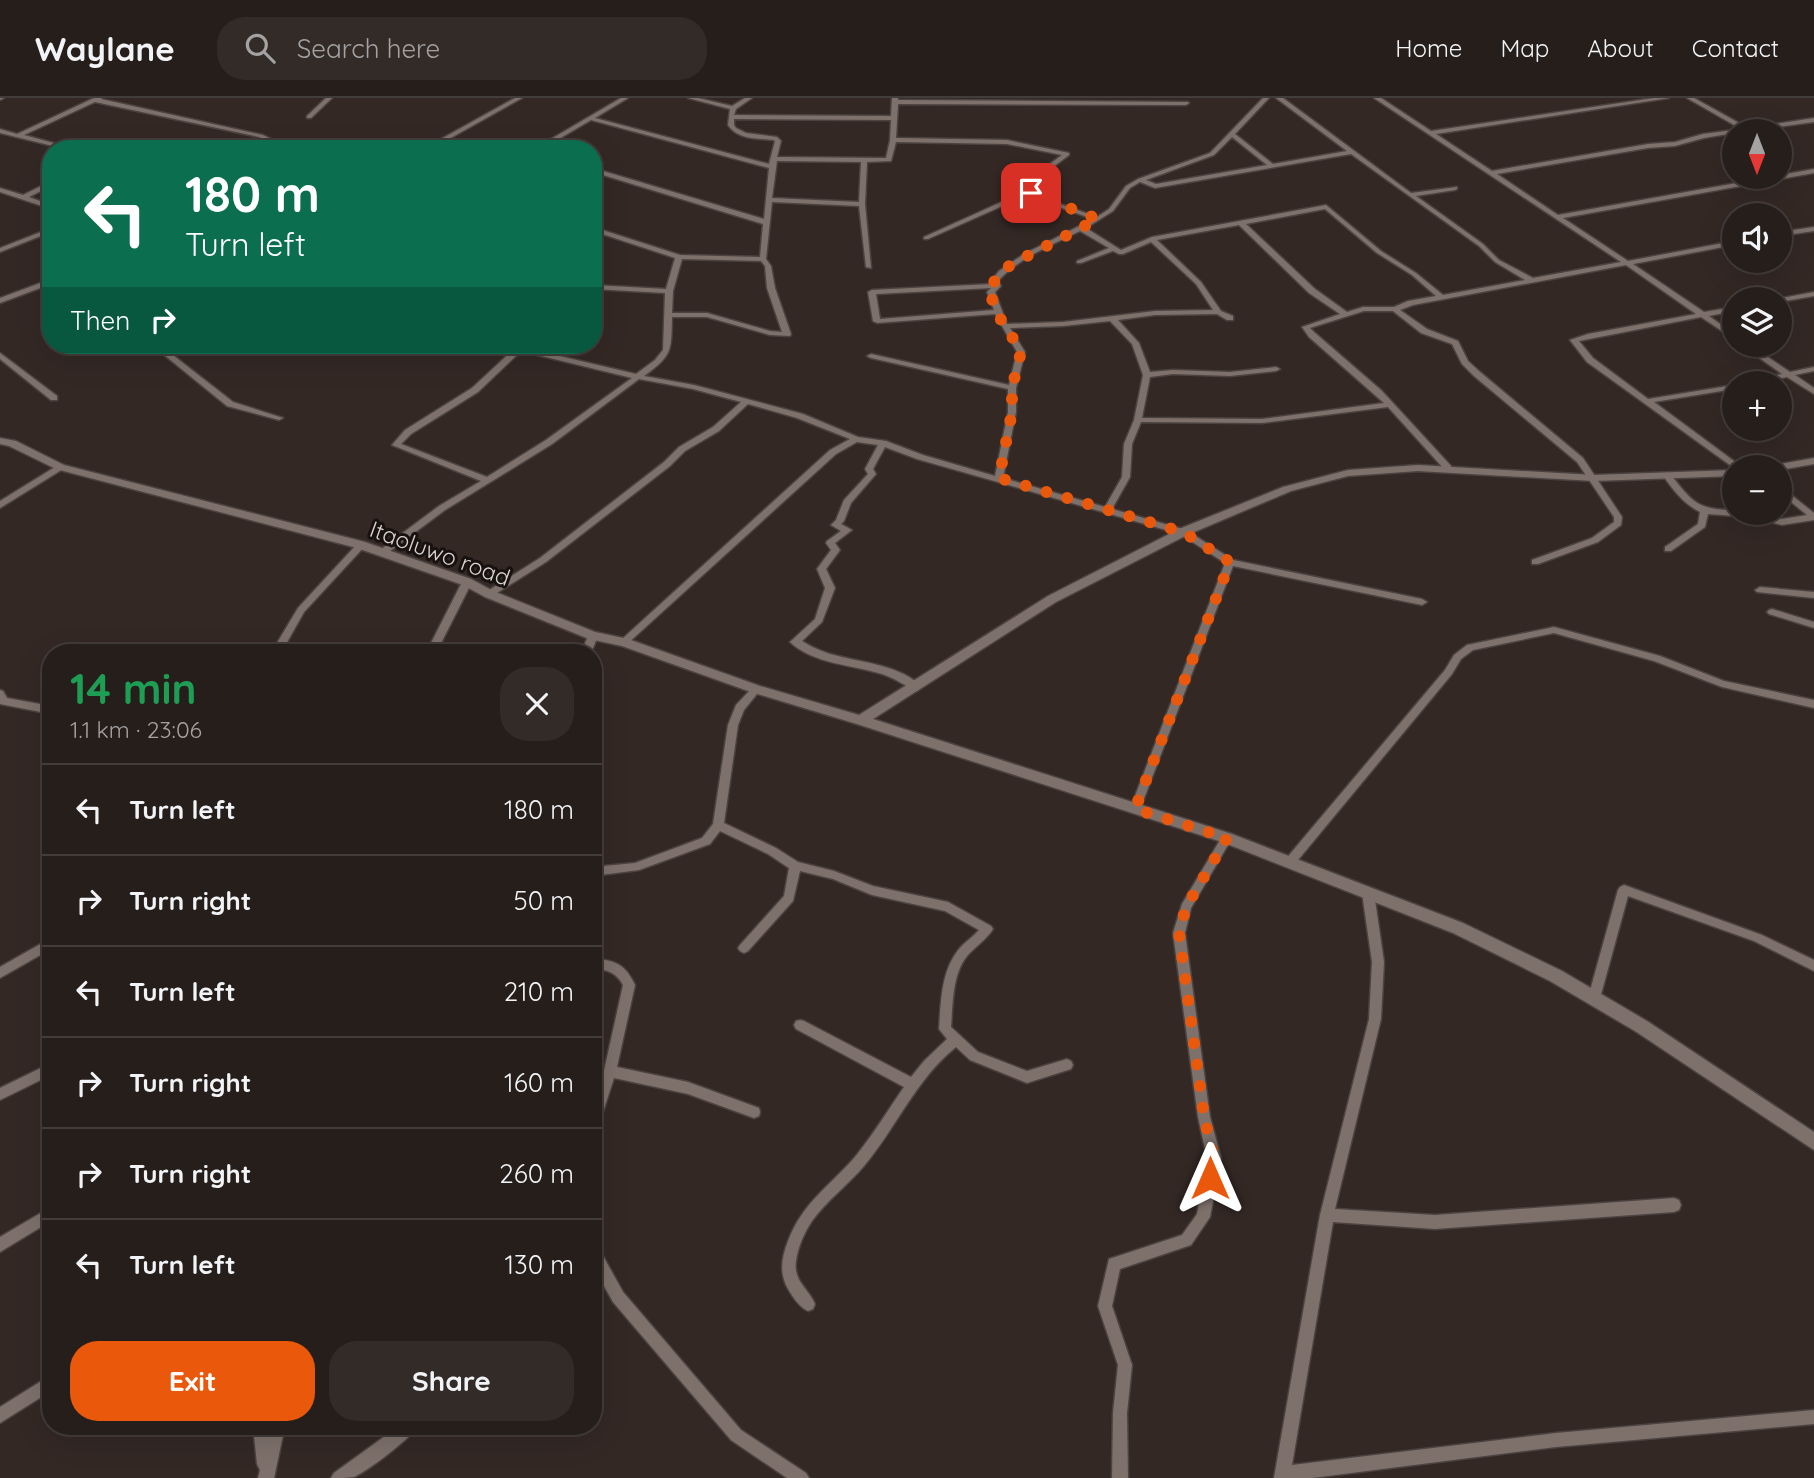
<!DOCTYPE html>
<meta charset="utf-8">
<style>
body{margin:0;font-family:Quicksand,sans-serif;background:#322b28;color:#f1f3f6;height:100vh;display:flex;flex-direction:column;font-size:26px;white-space:nowrap}
*{box-sizing:border-box;margin:0}
p{font-size:23px;color:#a4a2a3}
.icon{flex:none;width:38px;height:38px;fill:none;stroke:currentColor;stroke-width:2;stroke-linecap:round;stroke-linejoin:round}
.map{position:relative;flex:1;overflow:hidden}
.sheet{position:absolute;left:42px;top:546px;width:560px;height:791px;display:flex;flex-direction:column;background:#261e1b;border-radius:28px;box-shadow:0 7px 28px #0002,0 0 0 2px #423c3a}
.sheet>*{flex:none}
.hud{position:absolute;left:42px;top:42px;width:560px;height:214px;border-radius:28px;box-shadow:0 7px 28px #0002,0 0 0 2px #423c3a;background:#0b6e4f;color:#fff;overflow:hidden}
.needle{width:46px;rotate:180deg}
.buttons{position:absolute;left:1722px;top:21px;display:grid;gap:14px}
.buttons a{display:grid;place-items:center;width:70px;height:70px;border-radius:50%;background:#261e1b;box-shadow:0 7px 28px #0002,0 0 0 2px #423c3a;font-size:35px}
.pin{position:absolute;display:grid;place-items:center;width:60px;height:60px;color:#fff;margin:-30px;border-radius:14px;box-shadow:0 4px 10px #0006}
.me{position:absolute;width:77px;margin:-38px;rotate:0deg;stroke-linejoin:round;filter:drop-shadow(0 0 5px #0008)}
.turn{display:flex;align-items:center;gap:24px;height:147px;padding:0 28px;font-size:32px}
.turn .icon{width:91px;height:91px;stroke-width:2.5}
.turn b{display:block;font-size:49px;line-height:60px}
.then{display:flex;align-items:center;height:66px;padding:0 28px;background:#0003;gap:14px;font-size:26px}
.round{display:grid;place-items:center;flex:none;width:74px;height:74px;border-radius:28px;background:#322b28}
.overview{display:flex;align-items:center;justify-content:space-between;height:119px;padding:0 28px}
h1{font-size:42px;font-weight:700;line-height:52px;color:#1e9e55}
.action{display:flex;gap:14px;margin-top:auto;padding:14px 28px}
.action a{flex:1;height:80px;border-radius:28px;background:#ea580c;color:#fff;font-size:28px;font-weight:700;line-height:80px;text-align:center}
.action a+a{background:#322b28;color:#f1f3f6}
ul{padding:0;list-style:none}
li{display:flex;align-items:center;gap:21px;height:91px;padding:0 28px;border-top:2px solid #423c3a}
li div{flex:1}
li b{display:block;font-size:26px}
li em{font-style:normal}
header{display:flex;align-items:center;gap:42px;box-sizing:border-box;height:98px;padding:0 35px;background:#261e1b;border-bottom:2px solid #423c3a}
header strong{font-size:33px}
nav{display:flex;gap:38px;margin-inline-start:auto;font-size:24px}
.search{width:490px;height:63px;background:#322b28;display:flex;align-items:center;gap:18px;box-sizing:border-box;padding:0 24px;border-radius:28px;color:#a4a2a3;font-size:26px}
.map>svg:first-child{display:block}
.lines{fill:none;stroke-linecap:round;stroke-linejoin:round}
.minor-casing{stroke:#4c4340;stroke-width:3}
.tertiary-casing{stroke:#4c4340;stroke-width:3}
.minor{fill:#7e716c;fill-rule:evenodd}
.tertiary{fill:#7e716c;fill-rule:evenodd}
.route{stroke:#ea580c;stroke-width:12;stroke-dasharray:0 21.6}
.labels{text-anchor:middle;dominant-baseline:central;stroke-width:6;stroke-linejoin:round;paint-order:stroke}
.street-label{font-size:23px;fill:#dad2d0;stroke:#171210}
</style>
<header>
<strong>Waylane</strong>
<div class="search"><svg class="icon" aria-label="search" viewBox="0 0 24 24"><circle cx="10" cy="10" r="6"/><path d="M15 15l6 6"/></svg>Search here</div>
<nav><a>Home</a><a>Map</a><a>About</a><a>Contact</a></nav>
</header>
<div class="map">
<svg width="1814" height="1380" viewBox="0 0 1814 1380">
<rect width="100%" height="100%" fill="#332824"/>
<g class="lines">
<defs>
<g id="minor">
<path d="M0,0H4L0,2Z"/>
<path d="M94,0H102L101,1L263,37L291,51H283L259,39L95,4L24,37L76,51H65L0,35V31L17,36Z"/>
<path d="M326,0H332L311,20H307V18Z"/>
<path d="M515,0H522L431,51H423Z"/>
<path d="M621,0H628L595,20L769,66L775,43L773,42C757,40 738,42 728,27L730,11L688,0H698L732,8L745,0H752L736,11L734,17L891,18L892,0H898V2L1188,4L1189,5L1186,7L898,6L896,40L1007,42L1069,55V57L1037,81L1032,93L1046,101L1097,119L1109,111L1126,88L1138,81L1210,55L1263,0H1269L1235,36L1273,66L1347,53L1276,0H1283L1411,95L1457,89V91L1455,92L1416,98L1483,146L1499,162L1533,180L1621,164L1374,0H1381L1431,33L1654,0H1669L1436,36L1492,73L1648,46L1675,44L1703,36L1741,31L1687,0H1694L1748,30L1814,20V24L1748,33H1734V35L1704,40L1675,48L1648,50L1497,76L1558,117L1770,79H1780V77L1814,71V75L1563,120L1628,163L1734,143V147L1633,166L1704,214L1734,209V213L1709,218L1734,236V241L1701,219L1579,243L1593,260L1648,301L1734,287V291L1654,304L1742,369L1734,370L1587,264L1570,242L1588,236L1696,216L1626,167L1413,207L1400,212L1427,231L1458,243L1468,263L1480,274L1583,360L1622,419L1621,427L1598,444L1538,466H1532V462L1592,440L1614,424V419L1577,364L1474,278L1462,266L1452,246L1421,235L1393,213H1364L1310,230L1315,235L1382,293L1451,368V372H1445L1388,309L1262,325L1141,324L1132,346L1130,379L1112,411L1186,432L1233,462L1422,501L1427,504L1422,507L1233,468L1140,711L1139,714H1131L1130,711L1225,465L1180,436L917,361L885,349L873,371L876,376L851,405L844,423L841,426L852,432L835,445L840,452L826,471L835,490L822,524L802,543C813,550 825,555 838,558C865,565 902,568 922,589L917,593C905,588 895,580 882,576C853,567 813,566 790,544L815,521L825,490L817,471L831,452L826,445L827,443L841,433L831,427L836,422L844,402L868,376L865,371L878,347L857,344L836,356L627,546H621L619,544L621,542L830,352L850,341L797,320L748,306L719,333L685,353L670,368L546,464L492,498H486L484,496L486,494L540,460L664,364L679,349L713,329L741,304L693,291L639,281L552,346L445,412L386,456H380V452L439,408L481,383L392,347L405,332L472,290L514,251L502,249L501,247H513L636,276L655,262L663,252L665,195L593,191V187L666,191L675,160L593,133V129L680,157L760,159L763,126L593,74V70L764,121L769,70L591,22L542,51H534ZM734,21L891,22L890,42L886,60L777,59L781,43L777,39L746,35L736,30L734,27ZM1232,39L1267,67L1156,86L1146,82L1214,57ZM896,44L1007,46L1062,57L1032,79L1026,93L924,139V141H928L1029,96L1042,103L1093,121L1024,156L999,173L992,182V186L872,192L868,194L873,223L877,225L995,216L1017,254L1009,287L871,256L867,258L871,260L1008,291V314L995,378L923,357L886,343L858,339L803,316L694,287L644,278C673,257 671,253 672,219H707L770,237L790,238L791,236L775,190L771,168L766,161L772,104L859,108L866,169L871,170L865,106L867,64L891,63ZM1351,56L1479,148L1495,164L1525,182L1443,197L1416,175L1381,153L1326,107L1152,139L1121,152L1086,130L1113,113L1130,90L1140,84L1155,90ZM777,63L861,64L859,104L772,100ZM1325,111L1377,155L1412,177L1436,198L1408,203L1394,209H1363L1347,214L1315,191L1246,126ZM1239,127L1309,195L1340,216L1302,229L1309,239L1384,305L1262,321L1142,320L1150,279L1173,276L1230,278L1276,273L1280,271L1276,269L1230,274L1173,272L1150,274L1139,245L1118,222L1155,217L1217,216L1227,222H1233V218L1221,213L1201,184L1157,142ZM1080,133L1109,150L1077,163V165H1081L1113,153L1119,156H1123L1151,144L1196,186L1213,212L1155,213L1063,224L1007,226L995,194L1001,188L998,183C1020,159 1052,147 1080,133ZM682,161L761,163L765,168L767,190L782,234L770,233L707,215H672L673,193ZM991,190L987,194L994,212L880,221L876,196ZM1110,223L1132,246L1143,277L1134,322L1124,346L1122,379L1105,409L1003,380L1016,314V290L1025,254L1010,230L1063,228ZM521,253L632,280L546,342L487,379L401,346L411,336L478,294Z"/>
<path d="M51,83V88L29,99L51,107V111L0,94V90L23,97Z"/>
<path d="M1814,129V133L1780,138V134Z"/>
<path d="M51,130V134L0,154V150Z"/>
<path d="M51,181V186L0,205V200Z"/>
<path d="M1814,194V198L1780,204V201H1777Z"/>
<path d="M152,247H160L233,304L283,320L279,322L227,308Z"/>
<path d="M1741,247H1750L1790,274L1814,269V273L1795,277L1814,290V296L1787,279L1759,285H1745L1746,283L1782,276Z"/>
<path d="M0,255L57,298V302H51L0,261Z"/>
<path d="M60,366L64,369L63,371L0,410V403Z"/>
<path d="M1668,376L1671,377C1692,404 1698,412 1734,412V415H1738L1734,418L1708,416L1705,429L1671,453H1665V449L1698,426L1700,414C1684,406 1674,393 1664,379Z"/>
<path d="M1780,388L1814,415V422L1782,427L1740,417L1739,415H1754L1782,421L1807,417L1780,395Z"/>
<path d="M361,444L364,445V449L304,514L281,555H271L298,510L358,445Z"/>
<path d="M467,481L472,484L436,555H426L462,484Z"/>
<path d="M1760,489L1814,494V500L1757,494L1755,492Z"/>
<path d="M1772,511L1814,524V530L1769,516L1767,514L1769,512Z"/>
<path d="M1554,529L1660,558L1724,583L1814,602V610L1722,589L1654,563L1554,535L1473,552L1461,561L1452,576L1293,768H1285L1283,765L1285,762L1445,572L1454,557L1467,547Z"/>
<path d="M593,535L598,538L591,555H581L588,538Z"/>
<path d="M756,587L761,591L744,612L738,627L724,725L776,750L798,764L834,773L873,788L948,804L991,828L993,831L991,834C984,843 974,850 967,858C952,877 953,906 951,929L978,954L1027,973L1067,961L1071,963L1073,967L1071,971L1027,985L970,962L956,949C916,981 896,1030 864,1068C848,1087 826,1103 812,1123C804,1135 798,1149 796,1163C793,1183 808,1190 815,1206L813,1211L808,1213C799,1209 792,1198 787,1189C779,1173 782,1159 788,1143C803,1104 829,1089 855,1059C873,1037 888,1012 904,989L796,931L794,927L796,923L800,922L804,923L911,979L924,963L947,941L939,931C941,904 941,873 959,851C965,844 973,839 979,832L945,813L872,797L833,781L800,773L793,803L748,853L744,855L740,853L738,850L740,847L784,798L789,770L768,756L720,733L710,746L639,772L593,778V769L635,765L702,740L713,726L728,627L736,607L753,589Z"/>
<path d="M0,592L3,593L7,600L51,608V616L0,606Z"/>
<path d="M1227,736L1231,737L1232,740L1191,810L1185,835L1210,1019L1221,1060L1210,1119L1191,1147L1120,1171L1112,1208L1132,1267L1127,1315L1128,1380H1112L1113,1315L1118,1267L1098,1208L1109,1161L1182,1137L1197,1116L1207,1060L1198,1019L1173,835L1182,806L1223,737Z"/>
<path d="M1624,787L1762,837L1814,862V873L1754,843L1628,798L1600,900L1598,904L1594,905L1590,904L1588,900L1618,792L1620,789Z"/>
<path d="M1368,790L1372,792L1374,795L1384,864L1381,921L1335,1111L1435,1117L1674,1100L1679,1102L1681,1107L1679,1112L1674,1114L1435,1131L1333,1124L1292,1367L1556,1335L1814,1312V1326L1556,1349L1312,1380H1274L1320,1117L1369,921L1372,864L1362,795L1364,792Z"/>
<path d="M51,840V851L0,880V869Z"/>
<path d="M593,860C616,863 625,866 635,887L617,969L688,984L759,1010L760,1014L759,1018L754,1020L688,996L614,980L599,1026L598,1030L593,1032V1005L604,973L623,887C616,874 607,872 593,870Z"/>
<path d="M51,965V977L0,1002V990Z"/>
<path d="M51,1109V1123L0,1154V1139Z"/>
<path d="M593,1147L598,1149L623,1194L741,1332L806,1375L809,1380H787L731,1342L613,1204L593,1168Z"/>
<path d="M51,1277V1293L0,1325V1309Z"/>
<path d="M253,1328H267L269,1336L270,1328H285L274,1380H258L260,1372L257,1366Z"/>
<path d="M399,1328H417C412,1340 367,1373 354,1379C348,1380 338,1380 331,1380L334,1375Z"/>
</g>
<g id="tertiary">
<path d="M0,340L16,343L64,367L365,444L471,481L493,493L595,534L628,541L760,588L859,617L1048,498L1179,431L1283,389L1348,372L1418,367L1594,377L1734,372V378L1594,383L1418,373L1348,378L1291,393L1187,437L1056,504L873,621L1232,736L1463,825L1562,873L1647,923L1814,1034V1052L1635,933L1550,883L1453,835L1222,744L857,626L751,594L622,548L589,541L485,499L463,487L357,450L56,371L9,348L0,346Z"/>
<path d="M1814,360V366L1780,372V369H1774L1780,366Z"/>
</g>
</defs>
<use href="#minor" class="minor-casing"/>
<use href="#tertiary" class="tertiary-casing"/>
<use href="#minor" class="minor"/>
<use href="#tertiary" class="tertiary"/>
</g>
<g class="lines">
<path class="route" d="M1031,95L1098,121L1010,167L994,183L997,188L991,194C993,217 1011,234 1021,254L1012,290V314L999,380L1183,434L1230,464L1135,711L1227,740L1186,809L1179,835L1204,1019L1214,1060L1210,1080"/>
</g>
<g class="labels">
<g class="street-label">
<text transform="translate(440 455) rotate(20)">Itaoluwo road</text>
</g>
</g>
</svg>
<div class="buttons">
<a><svg class="needle" viewBox="-14 -14 28 28"><path d="M0-13l5 13h-10z" fill="#e53935"/><path d="M0 13l5-13h-10z" fill="#a4a2a3"/></svg></a>
<a><svg class="icon" aria-label="sound" viewBox="0 0 24 24"><path d="M4 9h4l5-4v14l-5-4H4zM17 9q2 3 0 6"/></svg></a>
<a><svg class="icon" aria-label="layers" viewBox="0 0 24 24"><path d="M12 4l9 5-9 5-9-5zM3 14l9 5 9-5"/></svg></a>
<a>+</a>
<a>−</a>
</div>
<div class="pin" style="left:1031px;top:95px;background:#d93025"><svg class="icon" aria-label="arrive" viewBox="0 0 24 24"><path d="M6 21V4h12l-3 4 3 4H6"/></svg></div>
<svg class="me" style="left:1210px;top:1080px" viewBox="-20 -20 40 40"><path d="M0-17L14 15 0 8-14 15z" fill="#ea580c" stroke="#fff" stroke-width="4"/></svg>
<div class="hud">
<div class="turn"><svg class="icon" aria-label="left" viewBox="0 0 24 24"><path d="M17 20v-9H6M10 6l-5 5 5 5"/></svg><div><b>180 m</b>Turn left</div></div>
<div class="then">Then<svg class="icon" aria-label="right" viewBox="0 0 24 24"><path d="M7 20v-9h11M14 6l5 5-5 5"/></svg></div>
</div>
<section class="sheet">
<div class="overview"><div><h1>14 min</h1><p>1.1 km · 23:06</p></div><a class="round"><svg class="icon" aria-label="close" viewBox="0 0 24 24"><path d="M6 6l12 12M18 6L6 18"/></svg></a></div>
<ul>
<li><svg class="icon" aria-label="left" viewBox="0 0 24 24"><path d="M17 20v-9H6M10 6l-5 5 5 5"/></svg><div><b>Turn left</b></div><em>180 m</em></li>
<li><svg class="icon" aria-label="right" viewBox="0 0 24 24"><path d="M7 20v-9h11M14 6l5 5-5 5"/></svg><div><b>Turn right</b></div><em>50 m</em></li>
<li><svg class="icon" aria-label="left" viewBox="0 0 24 24"><path d="M17 20v-9H6M10 6l-5 5 5 5"/></svg><div><b>Turn left</b></div><em>210 m</em></li>
<li><svg class="icon" aria-label="right" viewBox="0 0 24 24"><path d="M7 20v-9h11M14 6l5 5-5 5"/></svg><div><b>Turn right</b></div><em>160 m</em></li>
<li><svg class="icon" aria-label="right" viewBox="0 0 24 24"><path d="M7 20v-9h11M14 6l5 5-5 5"/></svg><div><b>Turn right</b></div><em>260 m</em></li>
<li><svg class="icon" aria-label="left" viewBox="0 0 24 24"><path d="M17 20v-9H6M10 6l-5 5 5 5"/></svg><div><b>Turn left</b></div><em>130 m</em></li>
</ul>
<div class="action"><a>Exit</a><a>Share</a></div>
</section>
</div>
